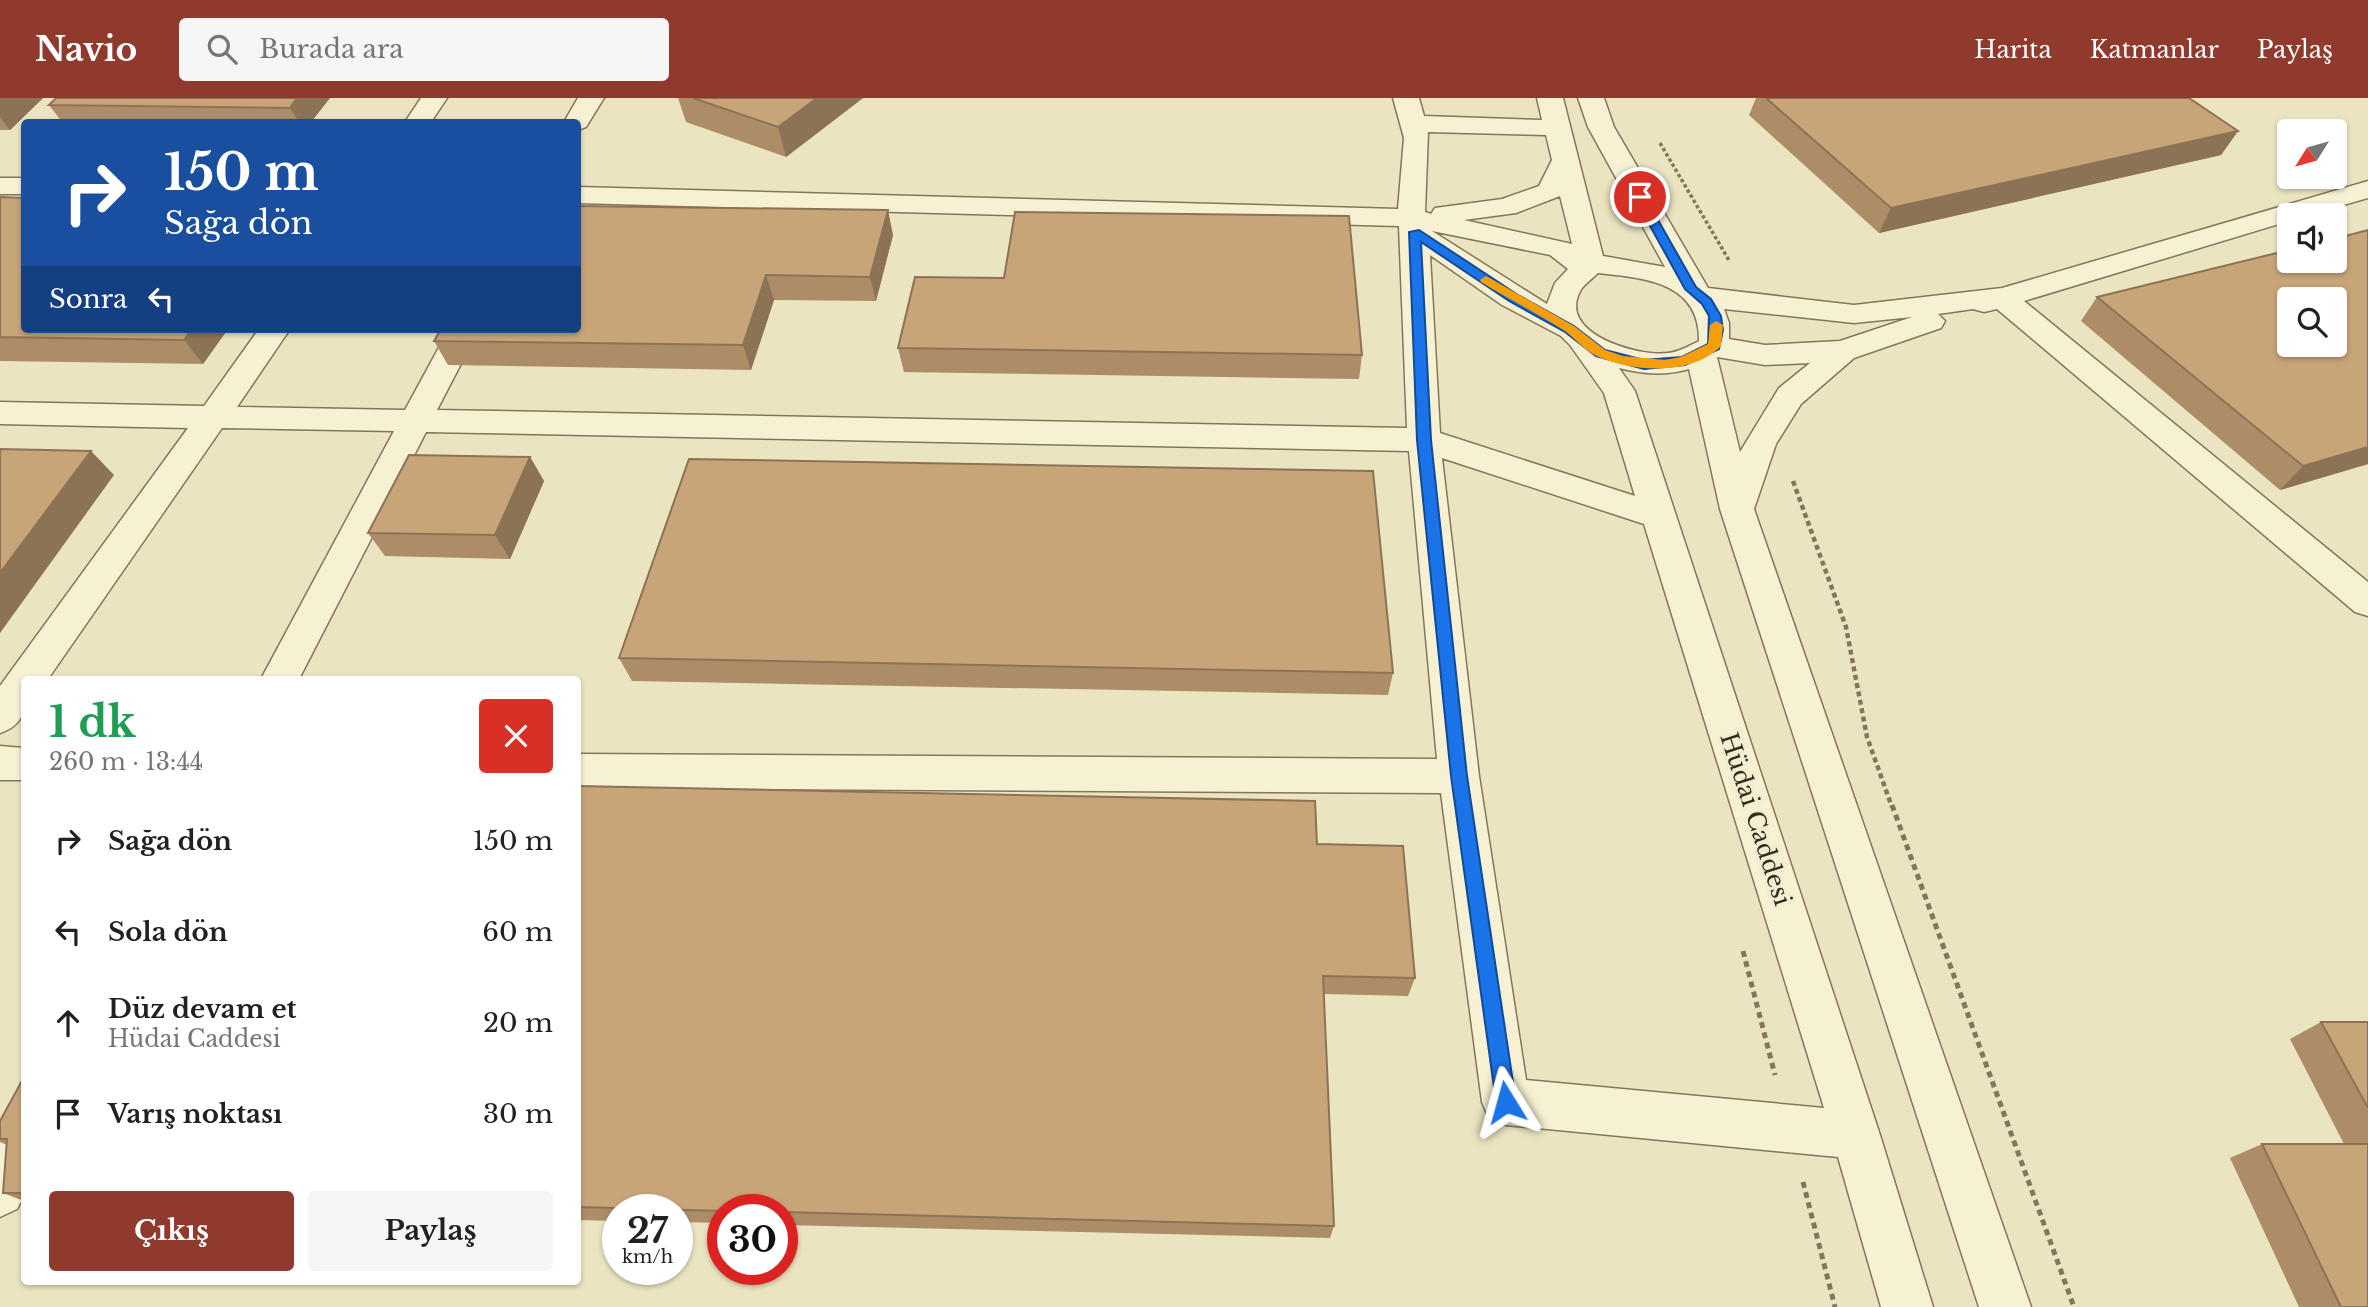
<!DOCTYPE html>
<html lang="tr">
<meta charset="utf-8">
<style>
body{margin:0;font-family:"Libre Baskerville",serif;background:#f6f6f6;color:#202124;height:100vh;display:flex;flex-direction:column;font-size:26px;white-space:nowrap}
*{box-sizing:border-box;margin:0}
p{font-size:23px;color:#757577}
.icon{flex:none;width:38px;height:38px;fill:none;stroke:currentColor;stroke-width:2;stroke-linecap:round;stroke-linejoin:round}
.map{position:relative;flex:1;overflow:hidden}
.sheet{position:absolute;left:21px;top:578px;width:560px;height:609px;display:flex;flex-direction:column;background:#fff;border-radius:7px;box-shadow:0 2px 5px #0004}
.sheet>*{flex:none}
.top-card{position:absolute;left:21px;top:21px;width:560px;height:214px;border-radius:7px;box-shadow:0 2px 5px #0004;background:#1a4fa0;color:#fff;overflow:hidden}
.needle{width:46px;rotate:233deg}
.controls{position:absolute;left:2277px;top:21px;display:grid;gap:14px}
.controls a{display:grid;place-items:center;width:70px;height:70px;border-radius:7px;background:#fff;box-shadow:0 2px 5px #0004;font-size:35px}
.speed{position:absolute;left:602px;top:1096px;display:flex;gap:14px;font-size:35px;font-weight:700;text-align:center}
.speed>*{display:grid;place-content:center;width:91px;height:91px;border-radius:50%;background:#fff;box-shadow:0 2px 5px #0004;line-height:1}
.speed small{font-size:18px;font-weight:400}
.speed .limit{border:10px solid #d22;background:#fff;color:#111}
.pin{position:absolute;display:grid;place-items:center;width:60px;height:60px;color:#fff;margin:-30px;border:4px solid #fff;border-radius:50%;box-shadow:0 2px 7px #0007}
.me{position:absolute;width:77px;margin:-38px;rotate:352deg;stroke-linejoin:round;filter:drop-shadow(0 0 5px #0008)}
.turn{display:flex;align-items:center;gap:24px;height:147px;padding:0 28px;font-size:32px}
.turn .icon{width:91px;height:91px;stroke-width:2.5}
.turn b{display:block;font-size:49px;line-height:60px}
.then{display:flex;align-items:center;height:66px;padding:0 28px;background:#0003;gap:14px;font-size:26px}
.round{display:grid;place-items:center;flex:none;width:74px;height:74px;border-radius:7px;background:#f6f6f6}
.head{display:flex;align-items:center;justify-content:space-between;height:119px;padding:0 28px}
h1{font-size:42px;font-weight:700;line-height:52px;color:#1e9e55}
.action{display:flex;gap:14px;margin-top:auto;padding:14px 28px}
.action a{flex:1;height:80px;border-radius:7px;background:#90392d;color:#fff;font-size:28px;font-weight:700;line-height:80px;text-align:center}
.action a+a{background:#f6f6f6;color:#202124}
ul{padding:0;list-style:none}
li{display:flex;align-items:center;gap:21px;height:91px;padding:0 28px}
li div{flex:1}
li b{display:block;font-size:26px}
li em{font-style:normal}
header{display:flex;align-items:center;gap:42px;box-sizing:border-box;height:98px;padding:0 35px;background:#90392d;color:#fff}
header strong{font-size:33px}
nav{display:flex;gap:38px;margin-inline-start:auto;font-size:24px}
.search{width:490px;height:63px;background:#f6f6f6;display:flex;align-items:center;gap:18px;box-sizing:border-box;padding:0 24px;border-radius:7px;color:#757577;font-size:26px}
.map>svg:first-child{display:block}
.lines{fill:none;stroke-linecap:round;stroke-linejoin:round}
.minor-casing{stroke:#84765a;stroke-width:3}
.path-far2{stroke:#84765a;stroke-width:3.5;stroke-dasharray:3.5 2.5;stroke-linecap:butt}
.path-far1{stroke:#84765a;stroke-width:4.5;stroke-dasharray:5 3.5;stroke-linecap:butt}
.path{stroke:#84765a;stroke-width:5;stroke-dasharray:6 4.5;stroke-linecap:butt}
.minor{fill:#f7f1d4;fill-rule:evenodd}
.wall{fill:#ac8d68}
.shaded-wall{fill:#8c7355}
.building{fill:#c8a479;stroke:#8c7355;stroke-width:2;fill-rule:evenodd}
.route{fill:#1a73e8;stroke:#114b97;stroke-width:2}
.slow{fill:#f59e0b}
.labels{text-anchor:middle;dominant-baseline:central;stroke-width:7;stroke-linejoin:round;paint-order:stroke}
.street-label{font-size:24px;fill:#342c1d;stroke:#f3eed1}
</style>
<header>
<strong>Navio</strong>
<div class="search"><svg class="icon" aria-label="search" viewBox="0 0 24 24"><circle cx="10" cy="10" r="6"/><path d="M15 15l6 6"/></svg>Burada ara</div>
<nav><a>Harita</a><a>Katmanlar</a><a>Paylaş</a></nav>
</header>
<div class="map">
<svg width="2368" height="1209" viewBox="0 0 2368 1209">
<rect width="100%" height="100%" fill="#ebe4c1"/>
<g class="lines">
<defs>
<g id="minor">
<path d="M421,0H447L431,24H405Z"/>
<path d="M578,0H604L586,29L578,32V24H564Z"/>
<path d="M1393,0H1419L1424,18L1542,22L1537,0H1563L1603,158L1665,169L1588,29L1578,0H1604L1614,29L1708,190L1854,207L2002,190L2368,83V100L2309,117H2289V123L2024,203L2368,484V518L2355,514L1997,211L1984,214L1973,211L1938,216L1945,223L1941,230L1854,260L1801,306L1776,346L1754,411L2031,1209H1979L1720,411L1689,271C1664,278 1643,276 1619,270L1635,293L1880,1037L1933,1209H1881L1838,1059L1506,1027L1489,1021L1482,1004L1441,695L578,690V656L1437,661L1409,353L426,334L299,581H261L394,333L222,330L48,581H24C24,607 29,625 0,635V588L188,330L0,326V304L204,308L259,231H290L237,309L405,312L449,231H479L437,312L1407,330L1399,128L578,105V89L1398,111L1404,40ZM1428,34L1546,37L1552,62L1539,88L1502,101L1435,110L1431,116L1425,114ZM1560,98L1572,146L1464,122L1516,115ZM1432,133L1550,157L1568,171L1555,185L1547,206ZM1430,157L1502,207L1561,238L1570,247L1604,295L1635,398L1440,335ZM1598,175C1645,180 1700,184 1699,243C1689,248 1679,254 1668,255C1638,259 1553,235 1582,190C1586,185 1593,180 1598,175ZM1724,211L1854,225L1912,219L1840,243L1765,247L1729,241V225ZM1717,259L1765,267L1810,265L1779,290L1740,354ZM1442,360L1644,426L1824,1010L1526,982L1479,678Z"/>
<rect x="0" y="80" width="24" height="16"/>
<path d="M0,648L24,650V682H0Z"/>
<path d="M24,1025V1098L17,1111L0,1119V1045L7,1032Z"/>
</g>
</defs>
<use href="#minor" class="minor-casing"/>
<path class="path-far2" d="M1660,45L1730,164"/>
<path class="path-far1" d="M1793,383L1846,529L1867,639L1892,709"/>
<g class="path">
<path d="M1892,707L2074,1209"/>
<path d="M1743,853L1775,977"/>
<path d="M1803,1084L1835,1209"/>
</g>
<use href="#minor" class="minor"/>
</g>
<g class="wall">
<path d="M0,0H43L10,32H0Z"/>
<path d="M330,0L311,24H62L49,7Z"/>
<path d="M678,0H863L786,59L686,24Z"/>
<path d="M1756,0H2189L2238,33L2221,57L1879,135L1749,17Z"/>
<path d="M0,99L24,231H228L203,266L0,263Z"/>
<path d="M893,137L876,203L774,202L751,272L448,267L434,243Z"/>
<path d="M2097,199L2368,366L2280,392L2081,223Z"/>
<path d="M898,250L1362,257L1359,281L904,274Z"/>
<path d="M530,359L544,383L510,461L385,458L368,435Z"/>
<path d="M619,560L1393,575L1388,597L632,583Z"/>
<path d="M578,688L1317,746L1415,880L1408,898L1324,896L1334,1128L1330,1140L782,1127V1111H723V1125L677,1124V1111H618V1123L578,1122Z"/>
<path d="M2321,924H2368V1209H2299L2230,1060L2262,1046H2344L2290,941Z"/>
<path d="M24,979L7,1047L0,1044V1023Z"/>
<path d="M3,1095H24V1103Z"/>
</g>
<g class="shaded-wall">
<path d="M0,0H43L10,32L0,19Z"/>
<path d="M297,0H330L311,24H299L290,10Z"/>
<path d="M817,0H863L786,59L778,29Z"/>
<path d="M2238,33L2221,57L1879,135L1891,110Z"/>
<path d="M888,112L893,137L876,203L870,179Z"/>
<path d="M766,177L774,202L751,272L743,247Z"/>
<path d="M192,231H228L203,266L184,242Z"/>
<path d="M2368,349V366L2280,392L2303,368Z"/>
<path d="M91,353L114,377L0,535V475Z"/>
<path d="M530,359L544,383L510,461L495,437Z"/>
</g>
<g class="building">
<path d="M56,0H297L290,10L49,7Z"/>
<path d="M693,0H817L778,29Z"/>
<path d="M1766,0H2189L2238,33L1891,110Z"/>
<path d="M0,99L24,100V231H192L184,242L0,239Z"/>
<path d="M578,108L888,112L870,179L766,177L743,247L434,243L441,231H578Z"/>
<path d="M1015,114L1349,118L1362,257L898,250L915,179L1004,180Z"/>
<path d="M2368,132V349L2303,368L2097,199L2289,152V163H2334V141ZM2289,201H2334V247H2289Z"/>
<path d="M0,351L91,353L0,475Z"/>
<path d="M409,357L530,359L495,437L368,435Z"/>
<path d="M689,361L1373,373L1393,575L619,560Z"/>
<path d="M578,688L1315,703L1317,746L1403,748L1415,880L1323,878L1334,1128L782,1114V1111H723V1113L578,1109Z"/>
<path d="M2321,924H2368V1010Z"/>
<path d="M24,979V1095H3L7,1041H0V1023Z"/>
<path d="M2262,1046H2368V1209H2341Z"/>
</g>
<path class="route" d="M1640,95L1645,99L1696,189L1711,201L1721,218L1723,232L1719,251L1685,267L1644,271L1596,258L1565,234L1509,203L1421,144L1431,342L1467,678L1516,1004L1513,1011L1506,1014L1499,1011L1496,1004L1451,678L1417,342L1409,134L1419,132L1518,197L1574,228L1605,252L1644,262L1682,259L1708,246L1709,218L1702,206L1685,191L1634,99Z"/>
<path class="slow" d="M1486,178L1574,228L1605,252L1623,258L1665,262L1681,259L1708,246L1710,227L1716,223L1723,227L1721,248C1692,278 1634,274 1599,259C1586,254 1576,241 1565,233C1538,216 1509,201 1481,184L1480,182Z"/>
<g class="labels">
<g class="street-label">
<text transform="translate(1756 721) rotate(72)">Hüdai Caddesi</text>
</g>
</g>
</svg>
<div class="controls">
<a><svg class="needle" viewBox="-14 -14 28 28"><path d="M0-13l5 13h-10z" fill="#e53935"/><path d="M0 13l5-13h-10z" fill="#757577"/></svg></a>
<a><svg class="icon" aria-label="sound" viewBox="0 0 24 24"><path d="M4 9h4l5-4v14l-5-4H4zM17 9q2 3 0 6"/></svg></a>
<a><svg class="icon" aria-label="search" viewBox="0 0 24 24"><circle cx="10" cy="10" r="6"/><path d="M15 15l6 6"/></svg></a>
</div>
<div class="speed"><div>27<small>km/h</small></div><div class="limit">30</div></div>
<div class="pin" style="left:1640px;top:99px;background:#d93025"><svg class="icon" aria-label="arrive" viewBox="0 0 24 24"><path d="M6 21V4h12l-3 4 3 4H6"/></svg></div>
<svg class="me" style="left:1506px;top:1004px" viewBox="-20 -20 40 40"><path d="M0-17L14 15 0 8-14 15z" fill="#1a73e8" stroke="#fff" stroke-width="4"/></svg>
<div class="top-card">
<div class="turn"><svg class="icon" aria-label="right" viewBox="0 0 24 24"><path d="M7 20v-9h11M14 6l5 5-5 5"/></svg><div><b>150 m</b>Sağa dön</div></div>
<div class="then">Sonra<svg class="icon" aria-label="left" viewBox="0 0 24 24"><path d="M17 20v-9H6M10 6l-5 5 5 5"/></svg></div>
</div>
<section class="sheet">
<div class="head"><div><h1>1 dk</h1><p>260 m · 13:44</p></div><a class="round" style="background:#d93025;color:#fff"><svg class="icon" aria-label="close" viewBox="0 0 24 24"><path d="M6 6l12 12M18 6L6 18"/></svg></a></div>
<ul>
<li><svg class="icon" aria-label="right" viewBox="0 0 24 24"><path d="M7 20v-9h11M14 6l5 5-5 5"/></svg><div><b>Sağa dön</b></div><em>150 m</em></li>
<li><svg class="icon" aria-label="left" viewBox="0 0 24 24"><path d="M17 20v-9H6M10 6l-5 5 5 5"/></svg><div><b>Sola dön</b></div><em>60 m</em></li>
<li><svg class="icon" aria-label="ahead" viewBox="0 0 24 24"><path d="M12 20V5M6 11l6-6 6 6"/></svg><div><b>Düz devam et</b><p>Hüdai Caddesi</p></div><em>20 m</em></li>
<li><svg class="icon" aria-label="arrive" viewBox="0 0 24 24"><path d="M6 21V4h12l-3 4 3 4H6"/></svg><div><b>Varış noktası</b></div><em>30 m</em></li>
</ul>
<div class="action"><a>Çıkış</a><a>Paylaş</a></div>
</section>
</div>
